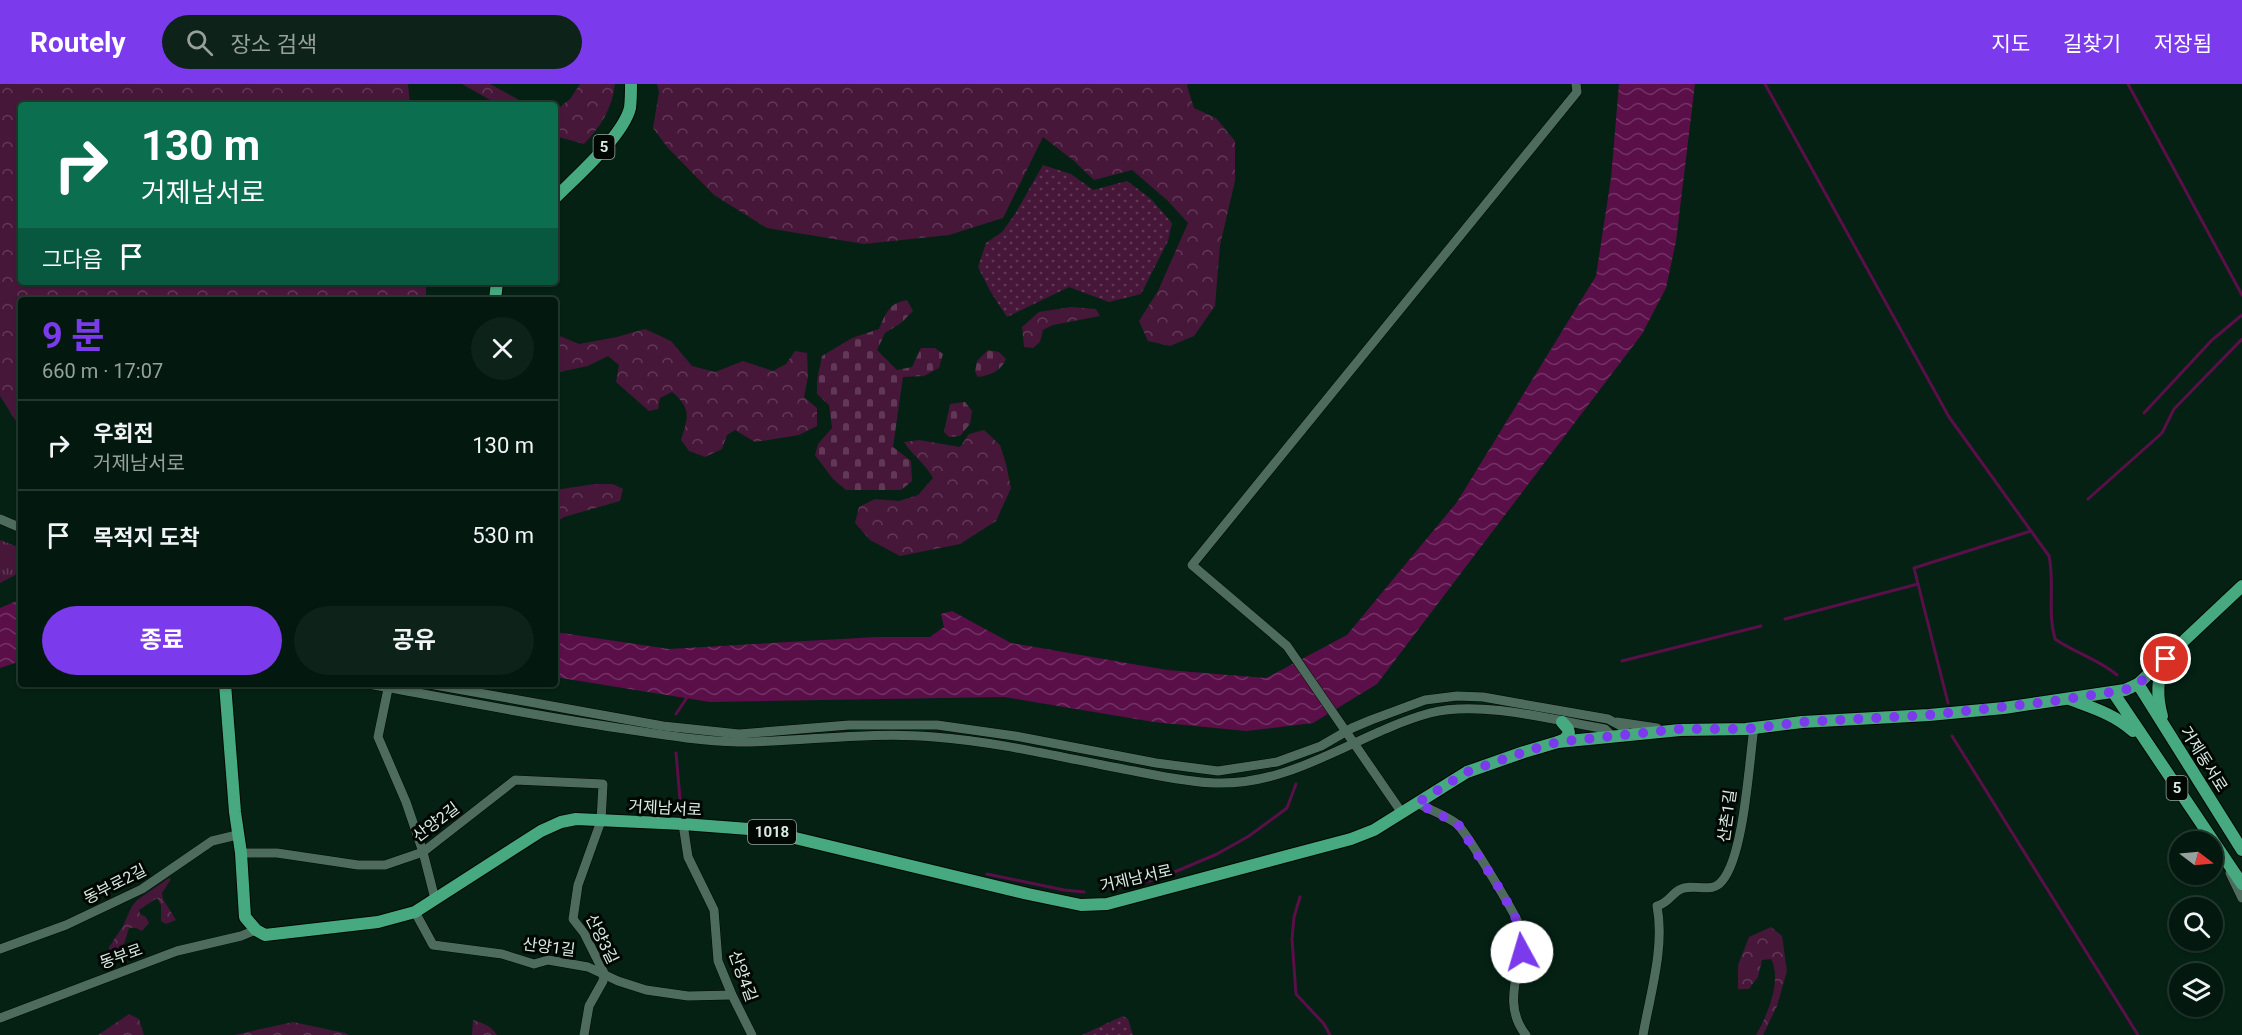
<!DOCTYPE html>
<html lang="ko">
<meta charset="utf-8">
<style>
body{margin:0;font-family:Roboto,"Noto Sans KR",sans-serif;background:#0d2218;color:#f1f3f6;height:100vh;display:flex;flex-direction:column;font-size:22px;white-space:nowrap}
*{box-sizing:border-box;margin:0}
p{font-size:20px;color:#97a09e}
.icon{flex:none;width:33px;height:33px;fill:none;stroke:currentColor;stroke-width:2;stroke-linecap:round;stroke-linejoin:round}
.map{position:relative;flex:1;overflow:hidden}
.drawer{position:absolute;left:18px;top:213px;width:540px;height:390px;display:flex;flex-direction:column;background:#03190f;border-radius:6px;box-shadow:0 2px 4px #0004,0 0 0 2px #24382f}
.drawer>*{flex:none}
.guide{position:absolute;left:18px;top:18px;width:540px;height:183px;border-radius:6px;box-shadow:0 2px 4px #0004,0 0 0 2px #24382f;background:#0b6e4f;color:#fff;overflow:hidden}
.needle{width:39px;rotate:106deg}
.buttons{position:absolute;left:2169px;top:747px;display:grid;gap:12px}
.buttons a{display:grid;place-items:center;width:54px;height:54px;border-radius:50%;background:#03190f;box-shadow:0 2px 4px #0004,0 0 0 2px #24382f;font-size:30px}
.pin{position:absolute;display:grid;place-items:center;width:51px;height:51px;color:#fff;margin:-26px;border:3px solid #fff;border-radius:50%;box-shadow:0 2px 6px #0007}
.me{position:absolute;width:66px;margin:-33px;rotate:354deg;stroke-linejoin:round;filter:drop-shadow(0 0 4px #0008)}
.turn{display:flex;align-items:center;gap:21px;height:126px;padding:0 24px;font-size:27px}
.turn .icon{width:78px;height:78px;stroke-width:2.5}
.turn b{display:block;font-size:42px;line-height:51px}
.then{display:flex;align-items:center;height:57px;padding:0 24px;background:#0003;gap:12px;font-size:22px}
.round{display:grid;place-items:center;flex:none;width:63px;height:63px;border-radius:32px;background:#0d2218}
.headline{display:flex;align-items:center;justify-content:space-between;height:102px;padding:0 24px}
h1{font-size:36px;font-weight:700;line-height:45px;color:#7c3aed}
.primary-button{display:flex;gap:12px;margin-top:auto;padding:12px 24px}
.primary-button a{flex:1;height:69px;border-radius:36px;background:#7c3aed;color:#fff;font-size:24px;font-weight:700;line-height:69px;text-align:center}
.primary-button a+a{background:#0d2218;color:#f1f3f6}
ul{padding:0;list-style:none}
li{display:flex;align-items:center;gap:18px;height:90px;padding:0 24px;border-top:2px solid #24382f}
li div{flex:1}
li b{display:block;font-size:22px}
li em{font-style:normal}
header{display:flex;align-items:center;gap:36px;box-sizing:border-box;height:84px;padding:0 30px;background:#7c3aed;color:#fff}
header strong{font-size:28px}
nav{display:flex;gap:33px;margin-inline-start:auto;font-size:21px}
.search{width:420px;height:54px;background:#0d2218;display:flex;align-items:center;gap:15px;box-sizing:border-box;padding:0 21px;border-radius:33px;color:#97a09e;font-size:22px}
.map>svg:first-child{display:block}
.grass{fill:url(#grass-dots)}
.forest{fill:url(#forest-crowns)}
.cemetery{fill:url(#cemetery-stones)}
.park{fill:url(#park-tufts)}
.water{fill:url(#water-waves)}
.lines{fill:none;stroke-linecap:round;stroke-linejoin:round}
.stream{stroke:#5b0f49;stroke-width:3}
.minor-casing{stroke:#000a02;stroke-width:10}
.major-casing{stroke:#000a02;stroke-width:14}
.minor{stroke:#4e6c5d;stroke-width:9}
.major{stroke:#47a980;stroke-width:12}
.route{stroke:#7c3aed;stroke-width:10;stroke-dasharray:0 18}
.labels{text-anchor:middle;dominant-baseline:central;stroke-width:6;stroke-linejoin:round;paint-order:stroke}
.shield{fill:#010804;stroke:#99a79f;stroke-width:1.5}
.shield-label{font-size:15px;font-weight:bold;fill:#daebe2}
.street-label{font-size:16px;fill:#daebe2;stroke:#010804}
</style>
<header>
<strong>Routely</strong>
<div class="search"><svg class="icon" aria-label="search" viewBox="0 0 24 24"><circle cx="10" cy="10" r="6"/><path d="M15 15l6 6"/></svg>장소 검색</div>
<nav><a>지도</a><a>길찾기</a><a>저장됨</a></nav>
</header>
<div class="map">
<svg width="2242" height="951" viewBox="0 0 2242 951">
<defs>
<pattern id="grass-dots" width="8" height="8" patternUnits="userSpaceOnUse" patternTransform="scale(1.5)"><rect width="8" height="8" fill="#47173a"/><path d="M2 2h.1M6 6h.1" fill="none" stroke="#613956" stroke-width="1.8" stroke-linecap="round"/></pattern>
<pattern id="forest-crowns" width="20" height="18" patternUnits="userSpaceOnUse" patternTransform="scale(1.5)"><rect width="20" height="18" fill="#47173a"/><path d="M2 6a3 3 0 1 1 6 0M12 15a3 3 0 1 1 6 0" fill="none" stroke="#613956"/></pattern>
<pattern id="cemetery-stones" width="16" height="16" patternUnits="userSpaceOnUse" patternTransform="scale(1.5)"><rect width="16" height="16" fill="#47173a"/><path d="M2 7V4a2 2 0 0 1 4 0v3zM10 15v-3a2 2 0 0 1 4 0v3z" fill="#613956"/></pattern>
<pattern id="park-tufts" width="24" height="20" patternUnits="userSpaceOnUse" patternTransform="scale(1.5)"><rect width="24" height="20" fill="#47173a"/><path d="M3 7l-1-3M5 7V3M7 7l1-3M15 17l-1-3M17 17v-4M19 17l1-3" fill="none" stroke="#613956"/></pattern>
<pattern id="water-waves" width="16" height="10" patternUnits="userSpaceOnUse" patternTransform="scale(1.5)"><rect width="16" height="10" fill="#5b0f49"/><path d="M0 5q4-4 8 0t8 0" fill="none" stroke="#723263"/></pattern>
</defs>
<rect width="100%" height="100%" fill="#042114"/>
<g class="grass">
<path d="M1043,81L1071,90L1093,106L1127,97L1151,115L1172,139L1168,157L1141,210L1109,218L1069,203L1007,233L990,207L978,183L986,159L1002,148L1015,130Z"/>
<path d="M1123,932L1128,935L1133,951H1082Z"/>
</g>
<g class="forest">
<path d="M0,0H408L410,21H21V198H426V216H21V345L0,312Z"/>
<path d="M462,0H490L528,21H499Z"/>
<path d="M580,0H615C612,25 601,42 584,60L555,52V27L570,15Z"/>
<path d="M657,0H1188L1187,2L1194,24L1216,34L1235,57V97L1220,161L1215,222L1194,252L1170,262L1148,257L1139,237L1158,207L1188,139L1168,117L1132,86L1094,96L1073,76L1043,53L1003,134L949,151L864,160L767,144L714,111L668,64L653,44L659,8Z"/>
<path d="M1071,223L1096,225L1100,232L1053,241L1043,246L1040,258L1033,264L1024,263L1022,243L1039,228Z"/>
<path d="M645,245L671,257L692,282L715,288L743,277L773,287L786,280L795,267L807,269L808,293L804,313L817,324V342L799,351L755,358L735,346L727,351L722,365L705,373L689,367L681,356C688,333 692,325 672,308L660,314L658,325L649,327L616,298L619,281L608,272L588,282L559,288L555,292V250L579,260L617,253Z"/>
<path d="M984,346L1000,361L1006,380L1011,404L996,437L960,460L900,472L870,456L855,439L859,423L875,415L899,417L918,411L933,394C925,379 913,372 904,358L919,356L960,363L969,350Z"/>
<path d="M595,400H613L623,405L620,417L564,433L555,439V406Z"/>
<path d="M169,794L171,795L162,809L163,815L176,836L166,840L161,837V821L157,814L139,826L140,830L146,833L149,839L142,847L136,844H129L124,860L114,870L109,868V863L123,842L132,822L137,816Z"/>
<path d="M1771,843L1782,852L1787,887L1777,922L1763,951H1756C1768,930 1782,897 1771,875L1762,876L1758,893L1749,905H1738V881L1749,853Z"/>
<path d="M129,930L139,935L144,951H98Z"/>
<path d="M473,936C483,939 491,942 497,951H472Z"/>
<path d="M293,938L345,949L349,951H234Z"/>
</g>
<g class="cemetery">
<path d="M907,216L913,227L901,239L885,249L877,266L897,286L912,283L921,264H935L943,270L939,284L924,292L903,293L893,363L911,377L912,397L901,406H846L833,395L815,371L818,360L832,344L829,321L817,310V296L822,272L852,254L879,245C886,229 889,219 907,216Z"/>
<path d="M988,266L999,268L1006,275C1001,287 991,291 978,293L975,288L977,277Z"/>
<path d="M965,318L972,327L970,340L960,352L949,353L944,348L950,320Z"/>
</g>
<path class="park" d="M0,456L21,464V488L0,499Z"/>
<g class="water">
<path d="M1619,0H1695L1676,157L1666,204L1642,250L1377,600L1313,639L1246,647L1154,638L1004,613L710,618L555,593V548L669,565L876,553H930L944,543L941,530L952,527L1011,559L1167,586L1266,594L1347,551L1457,418L1596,192L1611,94Z"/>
<path d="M21,515V577L0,584V524Z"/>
</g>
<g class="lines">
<g class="stream">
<path d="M1765,0L1949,333L2049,472C2055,499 2047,527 2055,555C2075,569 2098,575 2117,591"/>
<path d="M2128,0L2242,211"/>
<path d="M2144,329L2212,256L2242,231"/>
<path d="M2088,415L2162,349L2174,325L2242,255"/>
<path d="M1785,535L1918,500"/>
<path d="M1622,577L1761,542"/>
<path d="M1948,619L1914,484L2031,447"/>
<path d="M676,630L688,612"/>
<path d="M1952,652L2138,951"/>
<path d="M676,669L682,738"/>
<path d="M987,790L1064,806L1084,808"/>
<path d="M1110,805L1158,795L1217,770L1249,752L1287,724L1296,700"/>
<path d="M1300,813L1294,833L1292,855L1296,910L1324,940L1330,951"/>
</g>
<defs>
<g id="minor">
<path d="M0,435L21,444"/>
<path d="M369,600C452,615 535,632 618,644C658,650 698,657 738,658C803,658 869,647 934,653C1001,658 1068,675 1134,687C1160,692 1188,698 1215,699C1294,702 1357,649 1430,629C1480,616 1554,636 1605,645L1611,651"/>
<path d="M389,600L378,653L406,718L423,768L435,815"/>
<path d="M429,600L663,642L739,650L849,641H937L1015,652L1156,679L1218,687L1277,678L1321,662L1352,644L1371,636L1425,616L1457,612L1483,613L1608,635L1621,642L1628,650"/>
<path d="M1617,638L1657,644"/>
<path d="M1417,719C1428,725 1450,733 1458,741C1467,750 1521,838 1522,848C1523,884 1500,919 1526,951"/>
<path d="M1402,729L1287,562L1192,481L1577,8L1576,0"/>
<path d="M683,740L688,773L714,826L718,877L732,911L752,951"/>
<path d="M241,769H277L358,781H385L423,768L515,696L603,700L601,737L578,801L573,835L584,849L604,889L603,897L589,922L584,951"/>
<path d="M2230,789L2242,814"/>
<path d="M415,828L433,861L502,870L534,880L548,876L588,883L618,897L646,906L688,912L732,911"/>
<path d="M0,865L66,841L142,805L212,757L237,751"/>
<path d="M0,934L177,867L241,852L256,846"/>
<path d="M1643,951C1650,911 1665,863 1657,822C1670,818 1670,811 1679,806C1693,798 1711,811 1722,797C1744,772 1749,679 1754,643"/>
</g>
<g id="major">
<path d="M555,114C576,93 623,52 630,24C631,16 631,7 631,0"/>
<path d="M495,216L497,198"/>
<path d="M225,600L235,728L241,769L245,833L256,846L265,851L378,838L415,828L541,747L561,738L576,735L683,740L762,746L1028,810L1081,821L1107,820L1351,755L1374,746L1467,688L1524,668L1558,658L1680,646L1746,645L1802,638L1929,631L2004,624L2125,606L2138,600L2242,502"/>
<path d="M2138,600L2242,766"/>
<path d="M2113,608L2242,800"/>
<path d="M2069,615C2093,624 2114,630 2133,647"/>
<path d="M2162,632C2157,614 2156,597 2164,579"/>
<path d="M1558,658L1565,655L1569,649L1568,645L1562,638"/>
</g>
</defs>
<use href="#minor" class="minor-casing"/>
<use href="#major" class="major-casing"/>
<use href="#minor" class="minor"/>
<use href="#major" class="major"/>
</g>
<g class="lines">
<path class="route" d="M1522,868L1521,844L1501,807L1458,740L1417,719L1467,688L1524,668L1558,658L1680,645H1746L1802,638L1929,631L2047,618L2125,606L2138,600L2166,575"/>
</g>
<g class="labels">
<g class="shield">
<rect x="593.5" y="51" width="21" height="24" rx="4.5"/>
<rect x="2166.5" y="692" width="21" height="24" rx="4.5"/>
<rect x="748" y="736" width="48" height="24" rx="4.5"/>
</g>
<g class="shield-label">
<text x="604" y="63">5</text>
<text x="2177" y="704">5</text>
<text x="772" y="748">1018</text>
</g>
<g class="street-label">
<text transform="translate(2204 675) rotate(58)">거제동서로</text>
<text transform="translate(665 724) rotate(3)">거제남서로</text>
<text transform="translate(1727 732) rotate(-82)">산촌1길</text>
<text transform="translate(436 738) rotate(-37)">산양2길</text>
<text transform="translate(1136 794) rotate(-13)">거제남서로</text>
<text transform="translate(115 800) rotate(-27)">동부로2길</text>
<text transform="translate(602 855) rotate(64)">산양3길</text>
<text transform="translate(549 863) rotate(7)">산양1길</text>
<text transform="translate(121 872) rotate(-20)">동부로</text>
<text transform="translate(743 892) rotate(70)">산양4길</text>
</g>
</g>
</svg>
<div class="buttons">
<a><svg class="needle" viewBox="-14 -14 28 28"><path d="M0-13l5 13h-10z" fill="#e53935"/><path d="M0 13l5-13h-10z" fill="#97a09e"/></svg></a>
<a><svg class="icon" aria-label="search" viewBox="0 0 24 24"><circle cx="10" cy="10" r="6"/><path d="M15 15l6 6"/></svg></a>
<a><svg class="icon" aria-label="layers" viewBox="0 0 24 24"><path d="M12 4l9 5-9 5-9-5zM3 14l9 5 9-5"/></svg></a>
</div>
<div class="pin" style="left:2166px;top:575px;background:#d93025"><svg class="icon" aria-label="arrive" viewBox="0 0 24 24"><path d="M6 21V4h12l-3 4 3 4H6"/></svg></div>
<svg class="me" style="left:1522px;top:868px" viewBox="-20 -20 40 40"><circle r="19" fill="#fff"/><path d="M0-13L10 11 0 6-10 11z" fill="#7c3aed"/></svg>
<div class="guide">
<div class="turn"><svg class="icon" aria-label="right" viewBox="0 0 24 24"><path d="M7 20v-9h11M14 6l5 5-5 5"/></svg><div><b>130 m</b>거제남서로</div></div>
<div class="then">그다음<svg class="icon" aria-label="arrive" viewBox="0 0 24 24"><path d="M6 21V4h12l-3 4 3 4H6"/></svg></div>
</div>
<section class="drawer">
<div class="headline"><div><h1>9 분</h1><p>660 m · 17:07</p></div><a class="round"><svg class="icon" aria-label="close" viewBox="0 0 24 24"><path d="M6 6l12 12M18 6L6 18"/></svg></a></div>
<ul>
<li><svg class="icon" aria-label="right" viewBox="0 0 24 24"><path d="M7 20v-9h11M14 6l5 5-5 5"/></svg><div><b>우회전</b><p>거제남서로</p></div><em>130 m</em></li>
<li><svg class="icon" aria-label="arrive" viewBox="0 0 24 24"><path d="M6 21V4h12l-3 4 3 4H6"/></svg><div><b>목적지 도착</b></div><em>530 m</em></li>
</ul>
<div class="primary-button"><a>종료</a><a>공유</a></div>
</section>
</div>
